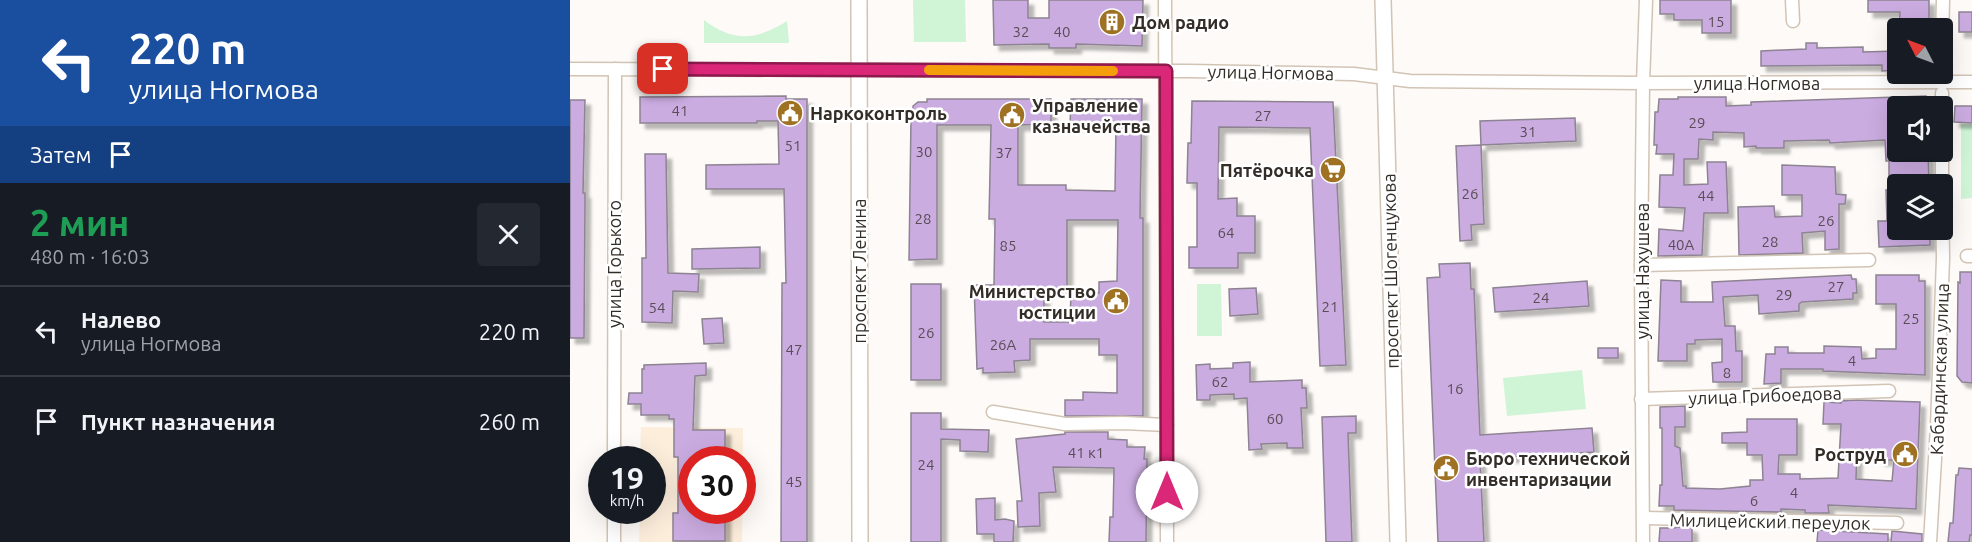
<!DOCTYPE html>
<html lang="ru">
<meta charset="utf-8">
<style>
body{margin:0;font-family:Ubuntu,sans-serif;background:#242831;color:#f1f3f6;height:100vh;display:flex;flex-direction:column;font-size:22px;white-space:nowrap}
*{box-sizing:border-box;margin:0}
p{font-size:20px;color:#9ea1a6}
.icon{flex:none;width:33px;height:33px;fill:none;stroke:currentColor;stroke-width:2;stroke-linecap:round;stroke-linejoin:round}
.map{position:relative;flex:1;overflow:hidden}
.drawer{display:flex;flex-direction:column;background:#171b24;width:570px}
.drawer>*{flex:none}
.banner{background:#1a4fa0;color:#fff;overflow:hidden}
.needle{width:39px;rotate:312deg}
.fabs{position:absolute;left:1317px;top:18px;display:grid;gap:12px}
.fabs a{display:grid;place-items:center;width:66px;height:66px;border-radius:6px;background:#171b24;box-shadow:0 6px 24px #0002;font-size:30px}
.speed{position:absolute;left:18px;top:446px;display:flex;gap:12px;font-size:30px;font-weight:700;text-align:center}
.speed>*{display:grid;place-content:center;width:78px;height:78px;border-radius:50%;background:#171b24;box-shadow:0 6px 24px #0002;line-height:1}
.speed small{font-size:15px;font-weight:400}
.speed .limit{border:9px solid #d22;background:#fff;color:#111}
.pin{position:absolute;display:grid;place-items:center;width:51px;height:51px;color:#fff;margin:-26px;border-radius:12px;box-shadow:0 3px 9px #0006}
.me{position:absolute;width:66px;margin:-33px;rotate:0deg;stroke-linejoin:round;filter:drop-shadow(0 0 4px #0008)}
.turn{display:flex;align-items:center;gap:21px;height:126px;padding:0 30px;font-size:27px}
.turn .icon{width:78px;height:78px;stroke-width:2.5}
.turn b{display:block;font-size:42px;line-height:51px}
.then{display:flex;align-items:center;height:57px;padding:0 30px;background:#0003;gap:12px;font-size:22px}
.round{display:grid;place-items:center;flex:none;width:63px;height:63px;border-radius:6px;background:#242831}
.head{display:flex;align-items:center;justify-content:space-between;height:102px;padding:0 30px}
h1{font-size:36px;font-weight:600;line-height:45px;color:#1e9e55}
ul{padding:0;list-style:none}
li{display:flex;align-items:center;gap:18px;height:90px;padding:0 30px;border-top:2px solid #363941}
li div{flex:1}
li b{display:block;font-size:22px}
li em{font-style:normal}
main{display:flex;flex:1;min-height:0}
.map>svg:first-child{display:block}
.built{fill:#fdeedc;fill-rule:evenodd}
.green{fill:#cff4d6}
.building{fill:#cbace1;stroke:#8d8393;stroke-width:1.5;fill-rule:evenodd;filter:url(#shadow)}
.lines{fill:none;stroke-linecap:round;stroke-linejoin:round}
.minor-casing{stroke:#d2c4b5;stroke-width:15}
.major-casing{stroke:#d2c4b5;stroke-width:18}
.minor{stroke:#fff;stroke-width:12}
.major{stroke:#fff;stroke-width:15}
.route-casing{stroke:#8e194d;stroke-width:15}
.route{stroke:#db2777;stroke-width:10}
.slow{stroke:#f59e0b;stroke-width:10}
.labels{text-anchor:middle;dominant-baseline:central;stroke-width:5;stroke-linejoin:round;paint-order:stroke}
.number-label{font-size:15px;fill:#594d56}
.poi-label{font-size:18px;font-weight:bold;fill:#332d27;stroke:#fff;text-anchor:start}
.street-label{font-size:18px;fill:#332d27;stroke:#fff}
</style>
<main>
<section class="drawer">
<div class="banner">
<div class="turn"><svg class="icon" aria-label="left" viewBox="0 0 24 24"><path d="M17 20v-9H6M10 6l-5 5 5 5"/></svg><div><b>220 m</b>улица Ногмова</div></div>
<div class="then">Затем<svg class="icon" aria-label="arrive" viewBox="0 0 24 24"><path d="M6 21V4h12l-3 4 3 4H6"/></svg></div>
</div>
<div class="head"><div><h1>2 мин</h1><p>480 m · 16:03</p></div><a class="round"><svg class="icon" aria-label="close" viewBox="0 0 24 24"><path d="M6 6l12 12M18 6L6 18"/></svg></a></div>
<ul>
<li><svg class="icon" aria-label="left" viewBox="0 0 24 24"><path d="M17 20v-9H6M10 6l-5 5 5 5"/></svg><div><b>Налево</b><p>улица Ногмова</p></div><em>220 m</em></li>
<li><svg class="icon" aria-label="arrive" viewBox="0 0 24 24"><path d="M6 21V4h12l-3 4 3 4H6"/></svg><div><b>Пункт назначения</b></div><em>260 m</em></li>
</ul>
</section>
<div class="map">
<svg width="1402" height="542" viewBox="0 0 1402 542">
<defs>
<filter id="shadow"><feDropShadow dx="5.5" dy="5.5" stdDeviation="1.5" flood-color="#0004"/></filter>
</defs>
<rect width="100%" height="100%" fill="#fdfaf7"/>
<path class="built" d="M71,427L173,428L172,542H69L70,510H82V459H70ZM122,459H172V510H122Z"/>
<g class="green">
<path d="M343,0H395L396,42H344Z"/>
<path d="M134,20C164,43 187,40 217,21L219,43H134Z"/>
<path d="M1391,124H1402V198L1391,199Z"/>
<path d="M627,284H651L652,336H627Z"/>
<path d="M1012,370L1016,409L937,416L933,378Z"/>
</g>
<g class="building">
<path d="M423,0H458V18H479V0H573L572,46L506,44V48H479V44L424,45Z"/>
<path d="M1090,0H1161V33H1132V20H1104V14H1090Z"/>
<path d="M1298,0H1359V28H1329L1330,12H1298Z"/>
<rect x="1389" y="12" width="13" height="20"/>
<path d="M1236,43H1247V48L1293,47V52L1327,51L1328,70L1312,71V65L1191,66V51L1236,49Z"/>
<path d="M216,96V99H237V542H211L212,283H216L214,189H136V165L209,164L208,121H187V123H70V97Z"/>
<path d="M1356,96L1357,106H1328V152H1358L1359,184H1319V161H1316L1315,140L1260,143L1259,140L1214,141V148H1186V146L1174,147V133L1143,132V140L1129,139L1128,159H1114V185L1138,184L1137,162H1156L1158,213H1134L1132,255L1088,256L1089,229L1113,231L1115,208L1089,207L1090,175H1103L1104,154H1086L1087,145H1084L1085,112H1088L1089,99H1108V97H1156V106L1181,105V102Z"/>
<path d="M357,99H481V124L448,125V185H496V190L545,191L546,126L500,125L501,99H572L570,218H573V416H495V400H513V392L547,393V355H529V339H460V360L444,361L445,372L413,373V368L407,369L404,285H424L425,219H419L421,125H367V259L339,260L341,118H343V106L348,102H357ZM497,220H548L547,281L529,282V293H501L500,322H474V290H497Z"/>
<path d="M0,100H15L13,193H15V204L14,338H0Z"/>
<path d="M622,101L763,102L776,365L750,366L740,128L649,127L648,199L667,198V216H685V253H668V268H619V247H627V183H617L618,143H621Z"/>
<path d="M1385,106H1402V123L1384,122Z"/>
<path d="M1005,118L1006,141L911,145L910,121Z"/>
<path d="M911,145L914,224L901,225L902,240L890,241L886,146Z"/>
<path d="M75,154H96L98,273L129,274L128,292L103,291L102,323L72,322V258H76Z"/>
<path d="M1212,165L1265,167L1266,194L1276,195L1275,204H1269V249L1255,250V231L1232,233L1233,253L1169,255L1168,207L1204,206L1205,217L1232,216V195H1212Z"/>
<path d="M1328,189V230H1360V245L1309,247L1308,221H1317L1316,190Z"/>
<path d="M190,247V268L122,269V249Z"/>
<path d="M900,263L901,289H904L910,435L1022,428L1024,452L910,459L914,542H868L857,278L870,277L869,264Z"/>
<path d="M1390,272H1402V383L1392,382L1387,376L1388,282L1390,283Z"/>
<path d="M1281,275L1282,279H1286L1287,293H1283V299L1232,302L1229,304V311L1189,314L1188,295L1153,297L1155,326H1165L1166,351H1172V382H1143L1142,363L1152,362V339L1125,340V344H1117V361H1088L1091,280L1111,281V302H1143L1142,282Z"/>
<path d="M1306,275H1349V281H1355V375L1253,371V369H1211V383L1194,384L1196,354H1205V347H1218V353H1254V346L1291,347L1292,359L1306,358V349H1326V304H1306Z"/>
<path d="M1017,281L1019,306L925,312L923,288Z"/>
<rect x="341" y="284" width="30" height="96"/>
<path d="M686,288L688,314L660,316L659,289Z"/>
<path d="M152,318L154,343L134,344L132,319Z"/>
<rect x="1028" y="348" width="20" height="10"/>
<path d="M680,362V382L732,380V388H736L737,408H731L733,448H717V443L691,444L692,449L679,450L677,398L664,399V394L640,395V400H627L626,365L640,364V369L663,368V363Z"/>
<path d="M136,363V375L125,376L123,430H155V457H128V459H122V510H131V513H155V541H103V513H108V457H104V419H99V415H71V404H58L59,393H72V369H74V365Z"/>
<path d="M1286,400L1350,402L1346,509L1258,505L1259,513H1235V510L1211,509V512H1209L1104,510V506H1089L1090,485H1092V428H1090V407L1115,406V427H1105V446L1110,448L1113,486H1116V488L1150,489L1180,486V480H1193L1192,455H1177V443H1152V433L1177,432V419H1227V455H1209L1208,474H1230V479L1268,478L1271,424H1253L1254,402L1271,403V401ZM1287,450L1309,451V460H1324L1322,481L1286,479Z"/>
<path d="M341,413H371V429L419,430L418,452L390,451V440L371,439V542H341Z"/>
<path d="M786,416V433H778L782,542H756L752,417Z"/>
<path d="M495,432H538V439L557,440V447H575L574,459H577L576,542H539L540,517H543L544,468L483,467L486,492L469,493L470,526L448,527L447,501H452L446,439L495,434Z"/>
<path d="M1389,468L1402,469V535H1400L1399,542H1378L1380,523H1383L1386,475H1388Z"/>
<path d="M425,498V520L435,519L444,521L443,542H424V534H407L406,499Z"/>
<path d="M1105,527H1120L1122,529V542H1089L1090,528H1105Z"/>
<path d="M1248,530L1318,534V542H1247Z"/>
<path d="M1322,531L1352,534V542H1321Z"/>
</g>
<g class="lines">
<defs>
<g id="minor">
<path d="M595,0L597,542"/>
<path d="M1222,0L1223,21"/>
<path d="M1372,39L1373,0"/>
<path d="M0,69L618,71L784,74L840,81L1073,83L1402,82"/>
<path d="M1372,93V106"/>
<path d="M1372,152V184"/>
<path d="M1397,256H1402"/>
<path d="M1071,265L1299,260"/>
<path d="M1071,399L1319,391"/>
<path d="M423,412L495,424L553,423L597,425"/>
<path d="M44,459L45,69"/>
<path d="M1074,518L1327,523"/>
<path d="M44,542V510"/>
<path d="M1073,542L1071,265L1073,83L1076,0"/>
<path d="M1360,542L1367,426L1373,258L1372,195"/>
</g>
<g id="major">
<path d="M289,0L290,542"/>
<path d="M813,0L828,542"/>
</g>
</defs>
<use href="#minor" class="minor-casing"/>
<use href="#major" class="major-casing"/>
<use href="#minor" class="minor"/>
<use href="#major" class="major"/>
</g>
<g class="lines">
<defs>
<path id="route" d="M93,69L596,71L597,492"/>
</defs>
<use href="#route" class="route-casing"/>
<use href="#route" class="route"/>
<path class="slow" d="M359,70L543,71"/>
</g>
<defs>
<symbol id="building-disc" viewBox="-11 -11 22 22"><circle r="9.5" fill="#9f7223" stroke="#fff"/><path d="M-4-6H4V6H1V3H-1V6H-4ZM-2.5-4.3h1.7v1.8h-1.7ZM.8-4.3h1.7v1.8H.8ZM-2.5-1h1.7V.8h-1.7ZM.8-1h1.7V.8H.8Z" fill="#fff"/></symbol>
<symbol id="civic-disc" viewBox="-11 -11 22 22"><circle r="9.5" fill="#9f7223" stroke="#fff"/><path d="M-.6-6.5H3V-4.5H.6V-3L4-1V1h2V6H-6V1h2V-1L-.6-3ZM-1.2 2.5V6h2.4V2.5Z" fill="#fff"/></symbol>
<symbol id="supermarket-disc" viewBox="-11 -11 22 22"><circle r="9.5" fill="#9f7223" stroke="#fff"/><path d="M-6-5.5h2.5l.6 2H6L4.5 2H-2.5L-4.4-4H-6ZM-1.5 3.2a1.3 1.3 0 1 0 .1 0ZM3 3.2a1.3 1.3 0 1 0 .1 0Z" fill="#fff"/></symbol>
</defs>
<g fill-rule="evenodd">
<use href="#building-disc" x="527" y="7" width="30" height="30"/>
<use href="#civic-disc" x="205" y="98" width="30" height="30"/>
<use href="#civic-disc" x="427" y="100" width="30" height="30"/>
<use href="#supermarket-disc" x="748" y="155" width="30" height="30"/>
<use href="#civic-disc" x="531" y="286" width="30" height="30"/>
<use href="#civic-disc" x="1320" y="439" width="30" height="30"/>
<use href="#civic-disc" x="861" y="453" width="30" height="30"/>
</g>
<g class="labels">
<g class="number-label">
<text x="1146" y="21">15</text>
<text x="451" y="31">32</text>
<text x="492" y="31">40</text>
<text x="110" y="110">41</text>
<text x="693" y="115">27</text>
<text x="1127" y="122">29</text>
<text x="958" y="131">31</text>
<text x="223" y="145">51</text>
<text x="354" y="151">30</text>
<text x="434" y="152">37</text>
<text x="900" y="193">26</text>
<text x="1136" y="195">44</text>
<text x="353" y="218">28</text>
<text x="1256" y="220">26</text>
<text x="656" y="232">64</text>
<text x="1200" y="241">28</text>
<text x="1111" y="244">40А</text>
<text x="438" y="245">85</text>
<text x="1266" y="286">27</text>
<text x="1214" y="294">29</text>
<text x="971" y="297">24</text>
<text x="760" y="306">21</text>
<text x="87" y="307">54</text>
<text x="1341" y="318">25</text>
<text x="356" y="332">26</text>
<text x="433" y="344">26А</text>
<text x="224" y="349">47</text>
<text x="1282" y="360">4</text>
<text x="1157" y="372">8</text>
<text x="650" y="381">62</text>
<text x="885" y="388">16</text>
<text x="705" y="418">60</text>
<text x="516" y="452">41 к1</text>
<text x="356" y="464">24</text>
<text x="224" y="481">45</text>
<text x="1224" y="492">4</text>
<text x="1184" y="500">6</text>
</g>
<g class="poi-label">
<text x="562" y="22">Дом радио</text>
<text x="462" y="105">Управление<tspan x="462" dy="21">казначейства</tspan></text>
<text x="240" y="113">Наркоконтроль</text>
<text x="744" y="170" text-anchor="end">Пятёрочка</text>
<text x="526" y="291" text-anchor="end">Министерство<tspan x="526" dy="21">юстиции</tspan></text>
<text x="1316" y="454" text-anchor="end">Роструд</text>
<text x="896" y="458">Бюро технической<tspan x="896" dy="21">инвентаризации</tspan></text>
</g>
<g class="street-label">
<text transform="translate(701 72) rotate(1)">улица Ногмова</text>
<text x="1187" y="83">улица Ногмова</text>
<text transform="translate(44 264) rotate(-90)">улица Горького</text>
<text transform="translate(289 271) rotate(-90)">проспект Ленина</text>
<text transform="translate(820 271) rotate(-91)">проспект Шогенцукова</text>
<text transform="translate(1072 271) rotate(-90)">улица Нахушева</text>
<text transform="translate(1369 369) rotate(-88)">Кабардинская улица</text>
<text transform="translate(1195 395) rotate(-2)">улица Грибоедова</text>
<text transform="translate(1200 521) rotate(1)">Милицейский переулок</text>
</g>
</g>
</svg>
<div class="fabs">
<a><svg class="needle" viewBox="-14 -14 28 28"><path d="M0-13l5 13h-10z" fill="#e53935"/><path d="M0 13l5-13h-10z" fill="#9ea1a6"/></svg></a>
<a><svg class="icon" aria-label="sound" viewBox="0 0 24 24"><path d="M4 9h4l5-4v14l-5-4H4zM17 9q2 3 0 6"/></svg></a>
<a><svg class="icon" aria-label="layers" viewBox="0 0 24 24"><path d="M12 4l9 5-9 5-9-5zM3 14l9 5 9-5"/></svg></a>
</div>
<div class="speed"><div>19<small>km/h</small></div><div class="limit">30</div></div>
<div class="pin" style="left:93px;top:69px;background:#d93025"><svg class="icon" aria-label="arrive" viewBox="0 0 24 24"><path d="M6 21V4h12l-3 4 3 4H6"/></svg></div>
<svg class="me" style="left:597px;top:492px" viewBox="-20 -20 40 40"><circle r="19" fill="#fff"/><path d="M0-13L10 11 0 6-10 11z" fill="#db2777"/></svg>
</div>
</main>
